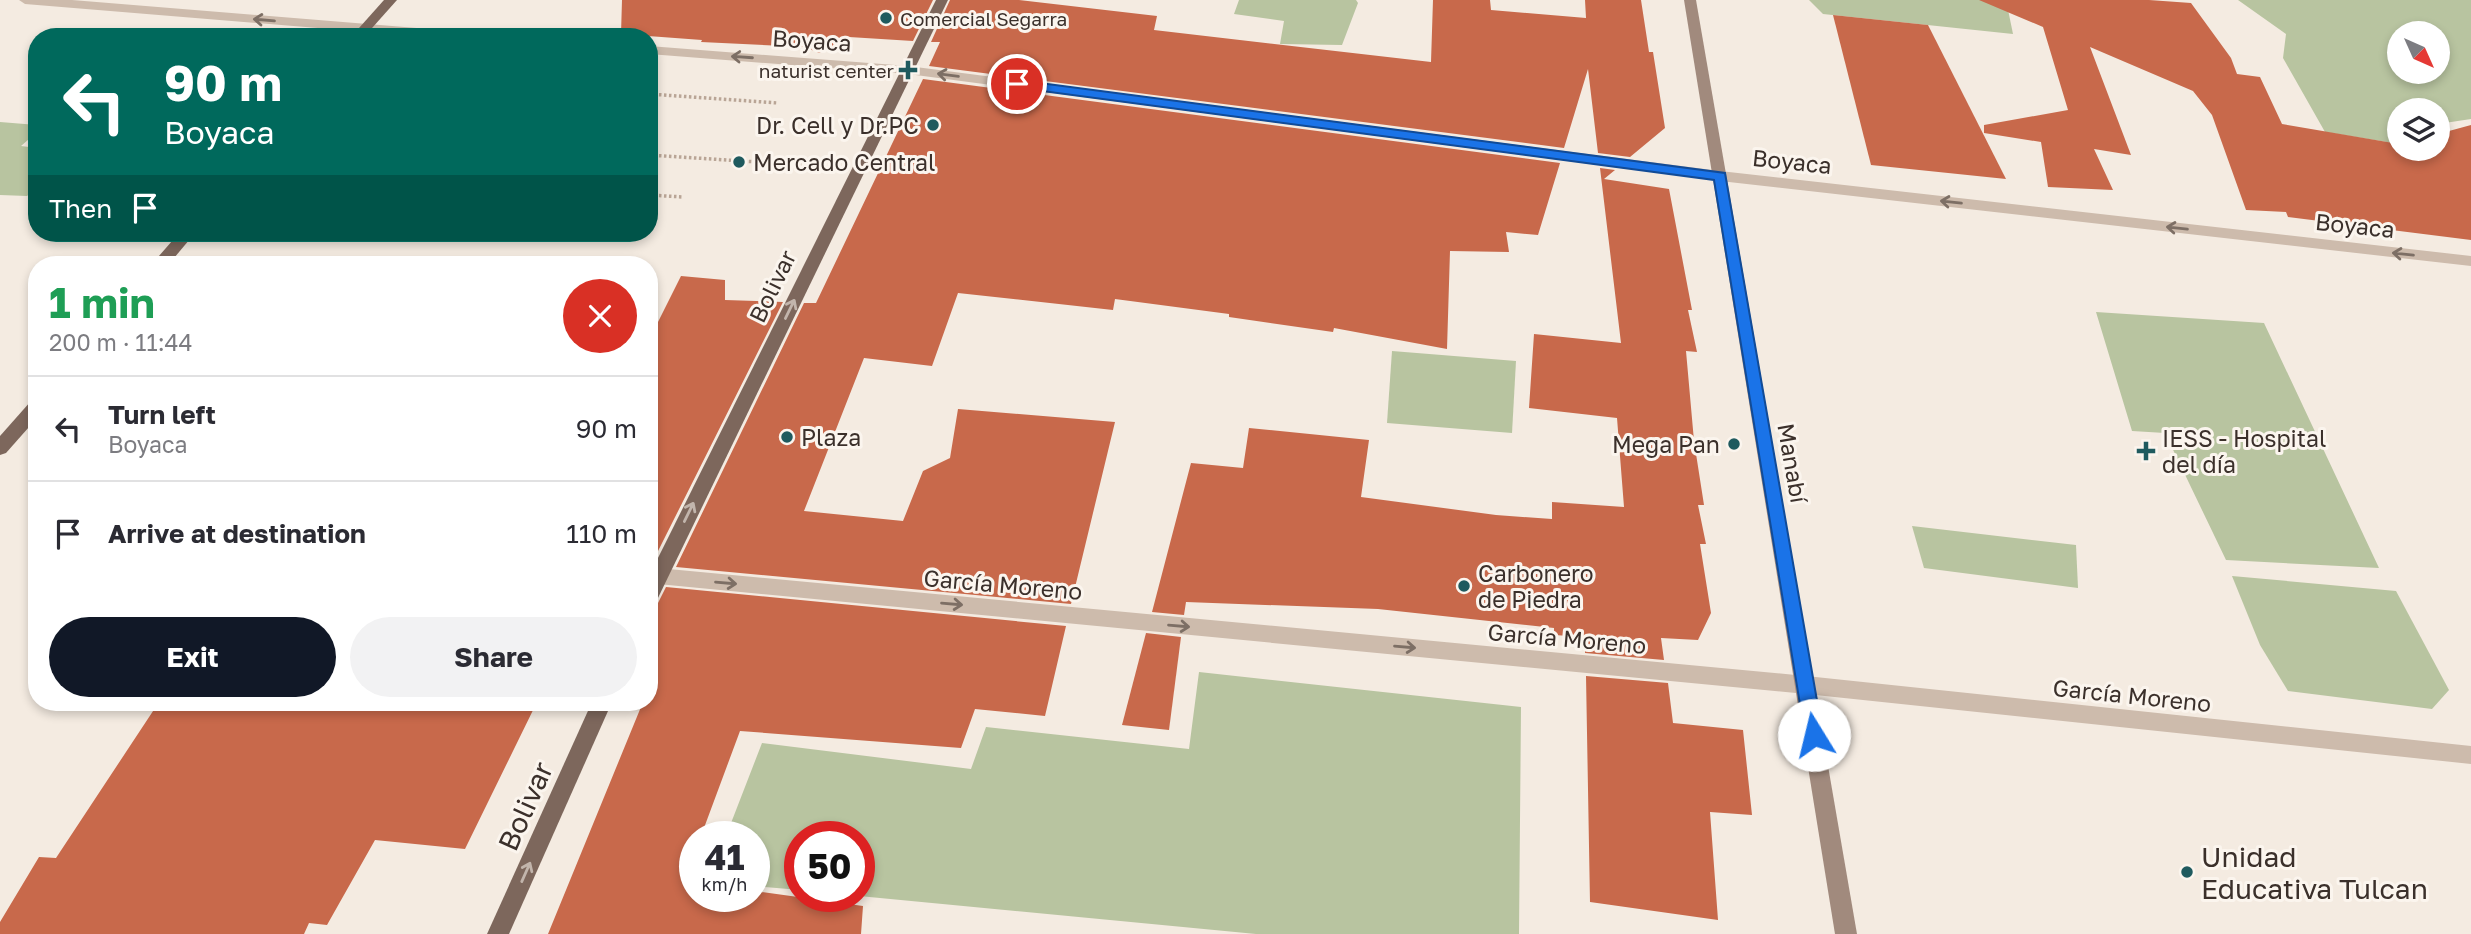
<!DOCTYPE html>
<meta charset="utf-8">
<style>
body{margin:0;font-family:"Golos Text",sans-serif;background:#f2f2f3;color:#2b2b33;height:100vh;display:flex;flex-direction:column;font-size:26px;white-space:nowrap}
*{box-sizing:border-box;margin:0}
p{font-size:23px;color:#7c7c81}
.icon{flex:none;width:38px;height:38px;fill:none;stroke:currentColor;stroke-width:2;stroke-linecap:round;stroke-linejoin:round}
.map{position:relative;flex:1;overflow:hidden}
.side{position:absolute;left:28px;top:256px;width:630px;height:455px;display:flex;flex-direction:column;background:#fff;border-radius:28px;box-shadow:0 4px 10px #0003}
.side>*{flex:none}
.guide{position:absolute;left:28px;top:28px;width:630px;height:214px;border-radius:28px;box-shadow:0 4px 10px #0003;background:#00695c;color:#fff;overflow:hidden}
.needle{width:46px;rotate:135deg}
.controls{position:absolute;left:2387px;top:21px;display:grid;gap:14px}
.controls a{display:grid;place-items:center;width:63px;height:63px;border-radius:50%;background:#fff;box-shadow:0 4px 10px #0003;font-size:35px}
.speed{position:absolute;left:679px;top:821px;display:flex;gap:14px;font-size:35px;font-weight:700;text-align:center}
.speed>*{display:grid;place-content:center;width:91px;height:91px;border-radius:50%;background:#fff;box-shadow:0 4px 10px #0003;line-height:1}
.speed small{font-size:18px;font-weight:400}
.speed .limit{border:10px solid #d22;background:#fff;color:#111}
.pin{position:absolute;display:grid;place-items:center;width:60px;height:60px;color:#fff;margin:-30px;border:4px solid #fff;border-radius:50%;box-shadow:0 2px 7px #0007}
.me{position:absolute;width:77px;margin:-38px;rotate:351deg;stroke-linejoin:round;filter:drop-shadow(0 0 5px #0008)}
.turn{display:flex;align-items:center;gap:24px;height:147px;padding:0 21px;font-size:32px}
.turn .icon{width:91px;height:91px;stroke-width:2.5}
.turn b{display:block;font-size:49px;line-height:60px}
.then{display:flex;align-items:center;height:66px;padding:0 21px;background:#0003;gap:14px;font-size:26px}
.round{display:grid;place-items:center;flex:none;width:74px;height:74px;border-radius:37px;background:#f2f2f3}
.overview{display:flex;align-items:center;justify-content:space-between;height:119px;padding:0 21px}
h1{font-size:42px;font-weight:700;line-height:52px;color:#1e9e55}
.cta{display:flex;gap:14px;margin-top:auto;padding:14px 21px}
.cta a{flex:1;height:80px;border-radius:42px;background:#111827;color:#fff;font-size:28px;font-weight:700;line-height:80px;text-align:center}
.cta a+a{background:#f2f2f3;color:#2b2b33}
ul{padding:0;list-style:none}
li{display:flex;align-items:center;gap:21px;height:105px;padding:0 21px;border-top:2px solid #e1e1e2}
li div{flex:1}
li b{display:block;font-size:26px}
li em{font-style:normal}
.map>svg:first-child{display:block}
.green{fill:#b8c4a0;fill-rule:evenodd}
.building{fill:#c8694b}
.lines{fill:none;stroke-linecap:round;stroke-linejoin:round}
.path{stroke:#b9a596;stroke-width:3.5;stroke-dasharray:2.5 2.5;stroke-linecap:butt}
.street{fill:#cdbbac;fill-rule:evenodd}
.secondary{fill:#a18a7d;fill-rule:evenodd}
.primary{fill:#7d675c;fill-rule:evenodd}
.oneway{stroke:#7d6f65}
.oneway2{stroke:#c2b5ac}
.route{fill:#1a73e8;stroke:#114b97;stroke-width:2}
.poi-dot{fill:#1f5a5e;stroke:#fbf5ee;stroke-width:2.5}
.labels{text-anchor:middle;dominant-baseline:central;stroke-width:6;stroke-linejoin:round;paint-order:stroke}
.far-poi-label{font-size:19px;fill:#3b302b;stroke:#fbf5ee;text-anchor:start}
.street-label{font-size:23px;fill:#3b302b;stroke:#fbf5ee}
.poi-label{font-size:23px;fill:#3b302b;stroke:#fbf5ee;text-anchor:start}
.near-street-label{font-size:28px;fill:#3b302b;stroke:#fbf5ee}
.near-poi-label{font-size:28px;fill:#3b302b;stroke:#fbf5ee;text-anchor:start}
</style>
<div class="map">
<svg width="2471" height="934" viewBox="0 0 2471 934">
<rect width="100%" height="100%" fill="#f4ebe1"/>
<g class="green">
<path d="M1239,0H1356L1358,3L1342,45L1280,44L1284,21L1234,14Z"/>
<path d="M1809,0H2006L2013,34L1823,14Z"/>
<path d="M2238,0H2471V119L2438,124V110H2399V144L2325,132L2283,58L2286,34ZM2399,33H2438V72H2399Z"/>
<path d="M0,122L37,125V132L21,146L37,148V188L27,196L0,195Z"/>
<path d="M2096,312L2264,323L2379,568L2226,560L2165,433L2132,431Z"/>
<path d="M1392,351L1516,361L1512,433L1387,423Z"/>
<path d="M1912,526L2076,545L2078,588L1924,568Z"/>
<path d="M2232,576L2396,591L2449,690L2432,709L2288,691L2260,645Z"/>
<path d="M1199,672L1521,707L1519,934H1256L859,896V836H800V890L754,886V836H726L762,743L971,769L986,727L1189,749Z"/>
</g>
<g class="building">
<path d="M622,0H933L913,41L849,37L819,53L805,47L701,42L702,40L621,34Z"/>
<path d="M950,0H1019L1157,16L1154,30L1431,62L1433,0H1490L1491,10L1586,18L1585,0H1641L1649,52H1653L1665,128L1630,157L1598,153L1588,69L1564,148L929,66L940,42H931Z"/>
<path d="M1979,0H2149L2191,3L2231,58L2237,74L2260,77L2282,124L2399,144V149H2438V134L2471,125V240L2288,217L2286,212L2246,210L2212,115L2193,91L2090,47L2131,155L2094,149L2113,190L2048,187L2041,142L1984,133V125L2068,110L2043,27Z"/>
<path d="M1833,15L1928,25L2006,179L1871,165Z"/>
<path d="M923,79L1560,163L1538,235L1506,232L1509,252L1450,251L1447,349L1334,328L1333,332L1229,317V314L1115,299L1113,310L958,293L932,366L864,358L804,511L903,521L923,471L950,458L958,409L1115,422L1071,604L676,567L804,303H816Z"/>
<path d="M1600,168L1615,170L1604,179L1669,189L1692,310H1688L1697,352L1686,351L1694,441L1704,505H1698L1706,544H1700L1711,613L1698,640L1661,638L1664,660L1585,653V637L1554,635V628L1378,609L1186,602L1184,615L1152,612L1191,463L1243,468L1249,428L1369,440L1361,497L1496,515L1552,519V502L1624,507L1617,418L1529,408L1534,334L1621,343Z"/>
<path d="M681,276L725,280V300L783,302L649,569V340Z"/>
<path d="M666,587L1066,626L1045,716L975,709L961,748L740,731L701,836H695V852L684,882L695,883V896H754V891L863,906L861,934H548L643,702H649V606L658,603Z"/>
<path d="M1146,633L1181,637L1169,730L1122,725Z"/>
<path d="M1586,676L1668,683L1673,723L1743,730L1752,815L1710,812L1718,920L1590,902Z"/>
<path d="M159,702H537L465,849L375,840L327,925L309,923L304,934H0V922L39,857L56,858Z"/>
</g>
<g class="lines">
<g class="path">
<path d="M649,94L778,103"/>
<path d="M649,155L820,166"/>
<path d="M649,195L683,197"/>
</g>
<g class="street">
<path d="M19,0H72L478,33L484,37H427L25,4Z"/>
<path d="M649,46L908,66L1720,171L2471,256V266L1720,181L908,74L649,54Z"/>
<path d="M658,568L1806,676L2471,746V764L1806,694L658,584L651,582L649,577L651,570Z"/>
</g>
<path class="secondary" d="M1684,0H1696L1857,934H1835Z"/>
<g class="primary">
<path d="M384,0H397L364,37H351Z"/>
<path d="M936,0H948L656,602L649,604V576Z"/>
<path d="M179,233H195L169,264H152Z"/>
<path d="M37,400V418L6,453L0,455V436L31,401Z"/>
<path d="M592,702H612L509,934H487Z"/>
</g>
</g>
<defs><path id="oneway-shaft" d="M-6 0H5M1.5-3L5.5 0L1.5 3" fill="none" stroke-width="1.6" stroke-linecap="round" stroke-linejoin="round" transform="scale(1.75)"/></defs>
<g class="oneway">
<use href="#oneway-shaft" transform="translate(264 20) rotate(-175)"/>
<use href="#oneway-shaft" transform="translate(742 57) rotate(-176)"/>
<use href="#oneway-shaft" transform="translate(948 75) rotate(-173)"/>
<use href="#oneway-shaft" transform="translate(1951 202) rotate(-174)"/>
<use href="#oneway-shaft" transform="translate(2177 228) rotate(-174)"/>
<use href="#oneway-shaft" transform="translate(2403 254) rotate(-174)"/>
<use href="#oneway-shaft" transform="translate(726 583) rotate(5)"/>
<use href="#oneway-shaft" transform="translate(952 604) rotate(5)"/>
<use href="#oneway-shaft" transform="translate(1179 626) rotate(5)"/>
<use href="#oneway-shaft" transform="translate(1405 647) rotate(5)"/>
</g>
<g class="oneway2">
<use href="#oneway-shaft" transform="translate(790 309) rotate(-64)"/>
<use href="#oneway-shaft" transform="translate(689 512) rotate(-64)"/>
<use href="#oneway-shaft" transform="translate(526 872) rotate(-66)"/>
</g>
<path class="route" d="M1017,80L1725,173L1823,735L1821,741L1814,743L1808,741L1805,735L1714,180L1012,87V81Z"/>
<g class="poi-dot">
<circle cx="886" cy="18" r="7"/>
<path d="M904.5 59.5h7v7h7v7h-7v7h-7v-7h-7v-7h7z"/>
<circle cx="933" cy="125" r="7"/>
<circle cx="739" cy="162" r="7"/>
<circle cx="787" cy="437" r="7"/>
<circle cx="1734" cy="444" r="7"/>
<path d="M2142.5 440.5h7v7h7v7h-7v7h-7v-7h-7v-7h7z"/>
<circle cx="1464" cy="586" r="7"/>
<circle cx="2187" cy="872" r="7"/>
</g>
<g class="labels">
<g class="far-poi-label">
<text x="900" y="18">Comercial Segarra</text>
<text x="894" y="70" text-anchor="end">naturist center</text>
</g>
<g class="street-label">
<text transform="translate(812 40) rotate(4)">Boyaca</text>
<text transform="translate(1792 161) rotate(6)">Boyaca</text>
<text transform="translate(2355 225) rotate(6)">Boyaca</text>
<text transform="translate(772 286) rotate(-64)">Bolivar</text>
<text transform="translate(1793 463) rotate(80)">Manabí</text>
<text transform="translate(1003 584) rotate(5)">García Moreno</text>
<text transform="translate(1567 638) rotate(5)">García Moreno</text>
<text transform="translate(2132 695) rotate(6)">García Moreno</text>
</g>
<g class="poi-label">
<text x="919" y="125" text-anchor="end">Dr. Cell y Dr.PC</text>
<text x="753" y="162">Mercado Central</text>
<text x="801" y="437">Plaza</text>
<text x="2162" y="438">IESS - Hospital<tspan x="2162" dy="26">del día</tspan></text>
<text x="1720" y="444" text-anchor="end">Mega Pan</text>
<text x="1478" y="573">Carbonero<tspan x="1478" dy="26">de Piedra</tspan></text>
</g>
<g class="near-street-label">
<text transform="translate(525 806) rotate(-66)">Bolivar</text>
</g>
<g class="near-poi-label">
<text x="2201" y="856">Unidad<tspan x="2201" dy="32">Educativa Tulcan</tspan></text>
</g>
</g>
</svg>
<div class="controls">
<a><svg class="needle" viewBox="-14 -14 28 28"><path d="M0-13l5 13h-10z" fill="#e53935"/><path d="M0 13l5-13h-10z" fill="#7c7c81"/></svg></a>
<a><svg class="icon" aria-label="layers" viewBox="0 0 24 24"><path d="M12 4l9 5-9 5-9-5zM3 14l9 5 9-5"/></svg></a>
</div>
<div class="speed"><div>41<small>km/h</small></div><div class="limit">50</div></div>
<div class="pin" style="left:1017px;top:84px;background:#d93025"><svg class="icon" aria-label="arrive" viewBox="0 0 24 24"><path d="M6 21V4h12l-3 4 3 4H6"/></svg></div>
<svg class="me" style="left:1814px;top:735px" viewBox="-20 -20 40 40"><circle r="19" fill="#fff"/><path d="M0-13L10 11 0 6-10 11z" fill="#1a73e8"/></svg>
<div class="guide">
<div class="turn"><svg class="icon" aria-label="left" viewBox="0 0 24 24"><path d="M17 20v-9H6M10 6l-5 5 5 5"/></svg><div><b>90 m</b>Boyaca</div></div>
<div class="then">Then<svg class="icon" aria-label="arrive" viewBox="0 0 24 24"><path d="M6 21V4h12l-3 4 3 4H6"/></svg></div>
</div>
<section class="side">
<div class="overview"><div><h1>1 min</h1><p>200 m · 11:44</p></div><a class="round" style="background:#d93025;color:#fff"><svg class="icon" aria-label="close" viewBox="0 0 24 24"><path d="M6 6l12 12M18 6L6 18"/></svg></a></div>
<ul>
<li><svg class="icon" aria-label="left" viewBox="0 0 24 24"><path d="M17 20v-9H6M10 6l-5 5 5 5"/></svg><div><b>Turn left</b><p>Boyaca</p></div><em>90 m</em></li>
<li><svg class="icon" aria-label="arrive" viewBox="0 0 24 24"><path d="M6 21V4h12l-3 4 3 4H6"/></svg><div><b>Arrive at destination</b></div><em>110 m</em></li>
</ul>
<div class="cta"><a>Exit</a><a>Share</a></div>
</section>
</div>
